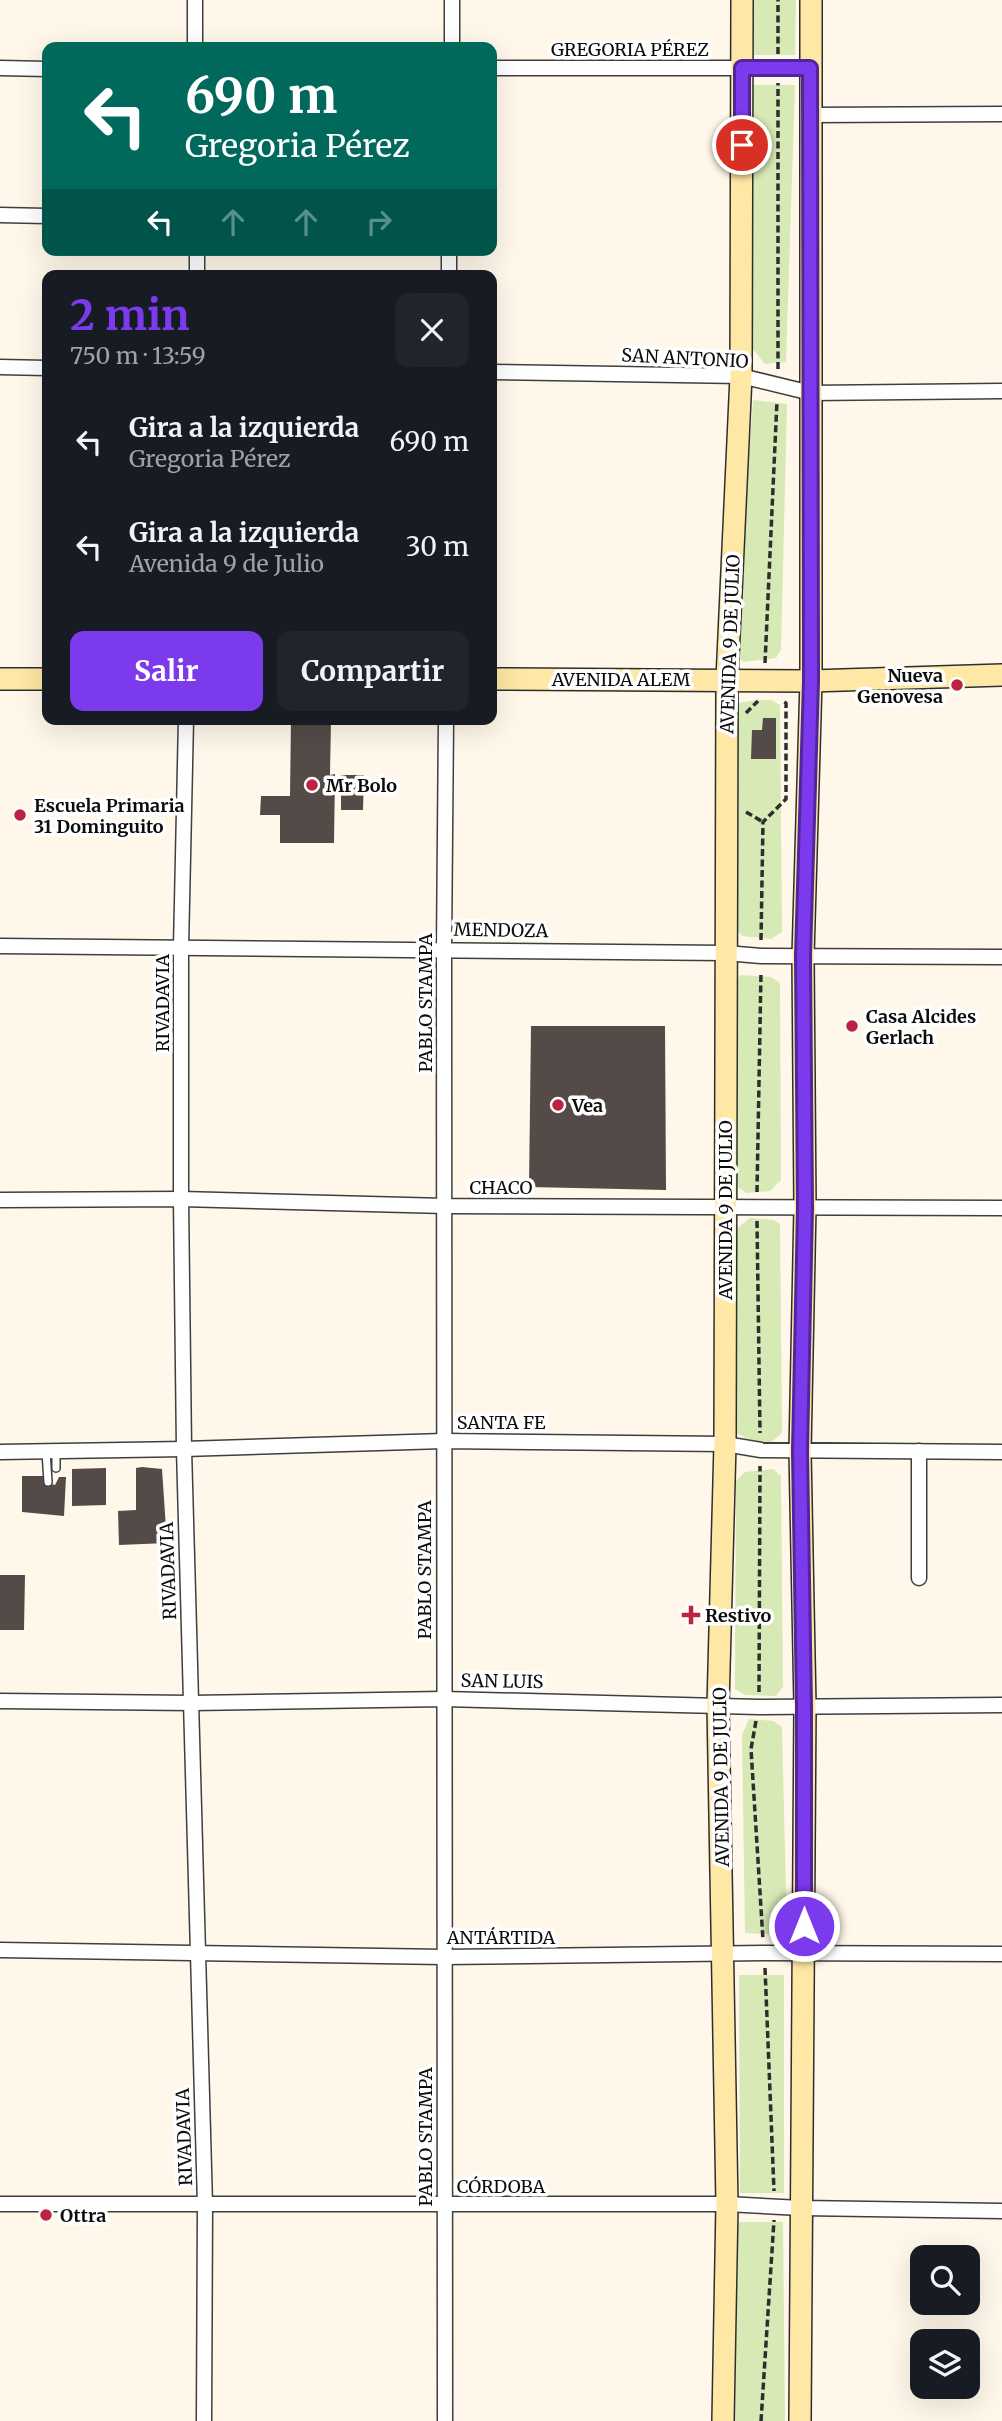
<!DOCTYPE html>
<html lang="es">
<meta charset="utf-8">
<style>
body{margin:0;font-family:Merriweather,serif;background:#20242c;color:#f1f3f6;height:100vh;display:flex;flex-direction:column;font-size:26px;white-space:nowrap}
*{box-sizing:border-box;margin:0}
p{font-size:23px;color:#9ea1a6}
.icon{flex:none;width:38px;height:38px;fill:none;stroke:currentColor;stroke-width:2;stroke-linecap:round;stroke-linejoin:round}
.map{position:relative;flex:1;overflow:hidden}
.side{position:absolute;left:42px;top:270px;width:455px;height:455px;display:flex;flex-direction:column;background:#171b24;border-radius:14px;box-shadow:0 7px 28px #0002}
.side>*{flex:none}
.top-card{position:absolute;left:42px;top:42px;width:455px;height:214px;border-radius:14px;box-shadow:0 7px 28px #0002;background:#00695c;color:#fff;overflow:hidden}
.controls{position:absolute;left:910px;top:2245px;display:grid;gap:14px}
.controls a{display:grid;place-items:center;width:70px;height:70px;border-radius:14px;background:#171b24;box-shadow:0 7px 28px #0002;font-size:35px}
.pin{position:absolute;display:grid;place-items:center;width:60px;height:60px;color:#fff;margin:-30px;border:4px solid #fff;border-radius:50%;box-shadow:0 2px 7px #0007}
.me{position:absolute;width:77px;margin:-38px;rotate:0deg;stroke-linejoin:round;filter:drop-shadow(0 0 5px #0008)}
.turn{display:flex;align-items:center;gap:24px;height:147px;padding:0 28px;font-size:32px}
.turn .icon{width:91px;height:91px;stroke-width:2.5}
.turn b{display:block;font-size:49px;line-height:60px}
.lanes{display:flex;align-items:center;height:66px;padding:0 28px;background:#0003;justify-content:center;gap:35px;direction:ltr}
.lanes .off{opacity:.35}
.round{display:grid;place-items:center;flex:none;width:74px;height:74px;border-radius:14px;background:#20242c}
.head{display:flex;align-items:center;justify-content:space-between;height:119px;padding:0 28px}
h1{font-size:42px;font-weight:700;line-height:52px;color:#7c3aed}
.button{display:flex;gap:14px;margin-top:auto;padding:14px 28px}
.button a{flex:1;height:80px;border-radius:14px;background:#7c3aed;color:#fff;font-size:28px;font-weight:700;line-height:80px;text-align:center}
.button a+a{background:#20242c;color:#f1f3f6}
ul{padding:0;list-style:none}
li{display:flex;align-items:center;gap:21px;height:105px;padding:0 28px}
li div{flex:1}
li b{display:block;font-size:26px}
li em{font-style:normal}
.map>svg:first-child{display:block}
.green{fill:#d7e9b4}
.building{fill:#544b48}
.lines{fill:none;stroke-linecap:round;stroke-linejoin:round}
.service-casing{stroke:#3f3f3f;stroke-width:10}
.minor-casing{stroke:#3f3f3f;stroke-width:17}
.secondary-casing{stroke:#2e2e2e;stroke-width:24}
.path{stroke:#2e2e2e;stroke-width:3.5;stroke-dasharray:7 3.5;stroke-linecap:butt}
.service{stroke:#fff;stroke-width:7}
.minor{stroke:#fff;stroke-width:14}
.secondary{stroke:#ffe8a5;stroke-width:21}
.route-casing{stroke:#51269a;stroke-width:18}
.route{stroke:#7c3aed;stroke-width:12}
.poi-dot{fill:#bc2340;stroke:#fff;stroke-width:2.5}
.labels{text-anchor:middle;dominant-baseline:central;stroke-width:7;stroke-linejoin:round;paint-order:stroke}
.street-label{font-size:18px;fill:#0c0c0c;stroke:#fff}
.poi-label{font-size:18px;font-weight:bold;fill:#0c0c0c;stroke:#fff;text-anchor:start}
</style>
<div class="map">
<svg width="1002" height="2421" viewBox="0 0 1002 2421">
<rect width="100%" height="100%" fill="#fff8ea"/>
<g class="green">
<path d="M754,0H796L795,55H754Z"/>
<path d="M750,85H795L786,362L765,364L752,348Z"/>
<path d="M753,400L787,404L781,650L776,658L743,662L736,653Z"/>
<path d="M756,700H771L780,705L782,932L771,939L742,936L736,928L733,714L739,703Z"/>
<path d="M740,975L771,977L780,983L781,1180L770,1191L746,1193L732,1183L736,985Z"/>
<path d="M750,1218L773,1220L780,1224L782,1433L770,1443L752,1441L732,1431L737,1228Z"/>
<path d="M773,1469L781,1476L783,1687L776,1696L745,1695L735,1689L736,1481L745,1472Z"/>
<path d="M749,1719L773,1721L782,1727L787,1935L745,1933L742,1735Z"/>
<path d="M739,1975H784V2193H740Z"/>
<path d="M737,2222H783L785,2421H735Z"/>
</g>
<g class="building">
<path d="M763,718H776V759H751L752,730H762Z"/>
<path d="M291,719H331L330,775L335,774L334,843H280V815H260L261,796H290Z"/>
<path d="M341,775H364L363,810H341Z"/>
<path d="M531,1026H665L666,1190L529,1187Z"/>
<path d="M142,1467L162,1469L167,1543L119,1545L118,1511L136,1510V1468Z"/>
<path d="M106,1468V1505L72,1506V1469Z"/>
<path d="M22,1476H44V1482L55,1485L59,1477H66L64,1516L22,1512Z"/>
<path d="M0,1575H25L24,1630H0Z"/>
</g>
<g class="lines">
<defs>
<g id="service">
<path d="M46,1452L48,1482"/>
<path d="M56,1452V1468"/>
</g>
<g id="minor">
<path d="M195,47V0"/>
<path d="M452,47V0"/>
<path d="M0,68L47,69"/>
<path d="M492,68H810"/>
<path d="M810,115L1002,114"/>
<path d="M0,215L47,216"/>
<path d="M197,250V275"/>
<path d="M449,275V250"/>
<path d="M0,367L47,368"/>
<path d="M492,372L741,376L811,393L1002,391"/>
<path d="M186,719L181,948V1199L184,1449L205,2205L204,2421"/>
<path d="M0,946L726,953L761,956L1002,957"/>
<path d="M0,1200L181,1199L445,1206L1002,1208"/>
<path d="M0,1452L184,1449L444,1441L725,1444L761,1450L1002,1452"/>
<path d="M919,1578V1451"/>
<path d="M0,1701L192,1703L444,1699L759,1707L1002,1705"/>
<path d="M0,1950L444,1957L764,1953L1002,1954"/>
<path d="M0,2204H727L801,2208L1002,2211"/>
<path d="M445,2421L444,949L446,719"/>
</g>
<g id="secondary">
<path d="M0,679H47"/>
<path d="M492,679L811,681L1002,675"/>
<path d="M723,2421L727,2204L718,1706L725,1444L727,679L741,376L742,0"/>
<path d="M800,2421L805,1706L800,1451L805,1207L803,956L811,681V0"/>
</g>
</defs>
<use href="#service" class="service-casing"/>
<use href="#minor" class="minor-casing"/>
<use href="#secondary" class="secondary-casing"/>
<g class="path">
<path d="M778,54V0"/>
<path d="M778,369V83"/>
<path d="M765,663L777,401"/>
<path d="M746,713L758,701"/>
<path d="M746,812L763,822"/>
<path d="M761,940L763,822L786,799V703L782,701"/>
<path d="M757,1192L761,972"/>
<path d="M757,1221L760,1433"/>
<path d="M759,1692L760,1466"/>
<path d="M756,1721L751,1749L763,1940"/>
<path d="M765,1968L774,2191"/>
<path d="M761,2421L774,2220"/>
</g>
<use href="#service" class="service"/>
<use href="#minor" class="minor"/>
<use href="#secondary" class="secondary"/>
</g>
<g class="lines">
<defs>
<path id="route" d="M742,145V68H810L811,681L803,956L805,1207L800,1451L804,1706V1926"/>
</defs>
<use href="#route" class="route-casing"/>
<use href="#route" class="route"/>
</g>
<g class="poi-dot">
<circle cx="957" cy="685" r="7"/>
<circle cx="312" cy="785" r="7"/>
<circle cx="20" cy="815" r="7"/>
<circle cx="852" cy="1026" r="7"/>
<circle cx="558" cy="1105" r="7"/>
<path d="M687.5 1604.5h7v7h7v7h-7v7h-7v-7h-7v-7h7z"/>
<circle cx="46" cy="2215" r="7"/>
</g>
<g class="labels">
<g class="street-label">
<text x="630" y="49">GREGORIA PÉREZ</text>
<text transform="translate(685 358) rotate(3)">SAN ANTONIO</text>
<text transform="translate(730 644) rotate(-88)">AVENIDA 9 DE JULIO</text>
<text x="621" y="679">AVENIDA ALEM</text>
<text transform="translate(501 930) rotate(1)">MENDOZA</text>
<text transform="translate(162 1003) rotate(-90)">RIVADAVIA</text>
<text transform="translate(425 1003) rotate(-90)">PABLO STAMPA</text>
<text x="501" y="1187">CHACO</text>
<text transform="translate(725 1210) rotate(-90)">AVENIDA 9 DE JULIO</text>
<text x="501" y="1422">SANTA FE</text>
<text transform="translate(424 1570) rotate(-90)">PABLO STAMPA</text>
<text transform="translate(168 1571) rotate(-92)">RIVADAVIA</text>
<text transform="translate(502 1681) rotate(1)">SAN LUIS</text>
<text transform="translate(721 1777) rotate(-91)">AVENIDA 9 DE JULIO</text>
<text x="501" y="1937">ANTÁRTIDA</text>
<text transform="translate(184 2137) rotate(-92)">RIVADAVIA</text>
<text transform="translate(425 2137) rotate(-90)">PABLO STAMPA</text>
<text x="501" y="2186">CÓRDOBA</text>
</g>
<g class="poi-label">
<text x="943" y="675" text-anchor="end">Nueva<tspan x="943" dy="21">Genovesa</tspan></text>
<text x="326" y="785">Mr Bolo</text>
<text x="34" y="805">Escuela Primaria<tspan x="34" dy="21">31 Dominguito</tspan></text>
<text x="866" y="1016">Casa Alcides<tspan x="866" dy="21">Gerlach</tspan></text>
<text x="572" y="1105">Vea</text>
<text x="705" y="1615">Restivo</text>
<text x="60" y="2215">Ottra</text>
</g>
</g>
</svg>
<div class="controls">
<a><svg class="icon" aria-label="search" viewBox="0 0 24 24"><circle cx="10" cy="10" r="6"/><path d="M15 15l6 6"/></svg></a>
<a><svg class="icon" aria-label="layers" viewBox="0 0 24 24"><path d="M12 4l9 5-9 5-9-5zM3 14l9 5 9-5"/></svg></a>
</div>
<div class="pin" style="left:742px;top:145px;background:#d93025"><svg class="icon" aria-label="arrive" viewBox="0 0 24 24"><path d="M6 21V4h12l-3 4 3 4H6"/></svg></div>
<svg class="me" style="left:804px;top:1926px" viewBox="-20 -20 40 40"><circle r="17" fill="#7c3aed" stroke="#fff" stroke-width="3"/><path d="M0-11L8 9 0 5-8 9z" fill="#fff"/></svg>
<div class="top-card">
<div class="turn"><svg class="icon" aria-label="left" viewBox="0 0 24 24"><path d="M17 20v-9H6M10 6l-5 5 5 5"/></svg><div><b>690 m</b>Gregoria Pérez</div></div>
<div class="lanes"><svg class="icon" aria-label="left" viewBox="0 0 24 24"><path d="M17 20v-9H6M10 6l-5 5 5 5"/></svg><svg class="icon off" aria-label="ahead" viewBox="0 0 24 24"><path d="M12 20V5M6 11l6-6 6 6"/></svg><svg class="icon off" aria-label="ahead" viewBox="0 0 24 24"><path d="M12 20V5M6 11l6-6 6 6"/></svg><svg class="icon off" aria-label="right" viewBox="0 0 24 24"><path d="M7 20v-9h11M14 6l5 5-5 5"/></svg></div>
</div>
<section class="side">
<div class="head"><div><h1>2 min</h1><p>750 m · 13:59</p></div><a class="round"><svg class="icon" aria-label="close" viewBox="0 0 24 24"><path d="M6 6l12 12M18 6L6 18"/></svg></a></div>
<ul>
<li><svg class="icon" aria-label="left" viewBox="0 0 24 24"><path d="M17 20v-9H6M10 6l-5 5 5 5"/></svg><div><b>Gira a la izquierda</b><p>Gregoria Pérez</p></div><em>690 m</em></li>
<li><svg class="icon" aria-label="left" viewBox="0 0 24 24"><path d="M17 20v-9H6M10 6l-5 5 5 5"/></svg><div><b>Gira a la izquierda</b><p>Avenida 9 de Julio</p></div><em>30 m</em></li>
</ul>
<div class="button"><a>Salir</a><a>Compartir</a></div>
</section>
</div>
